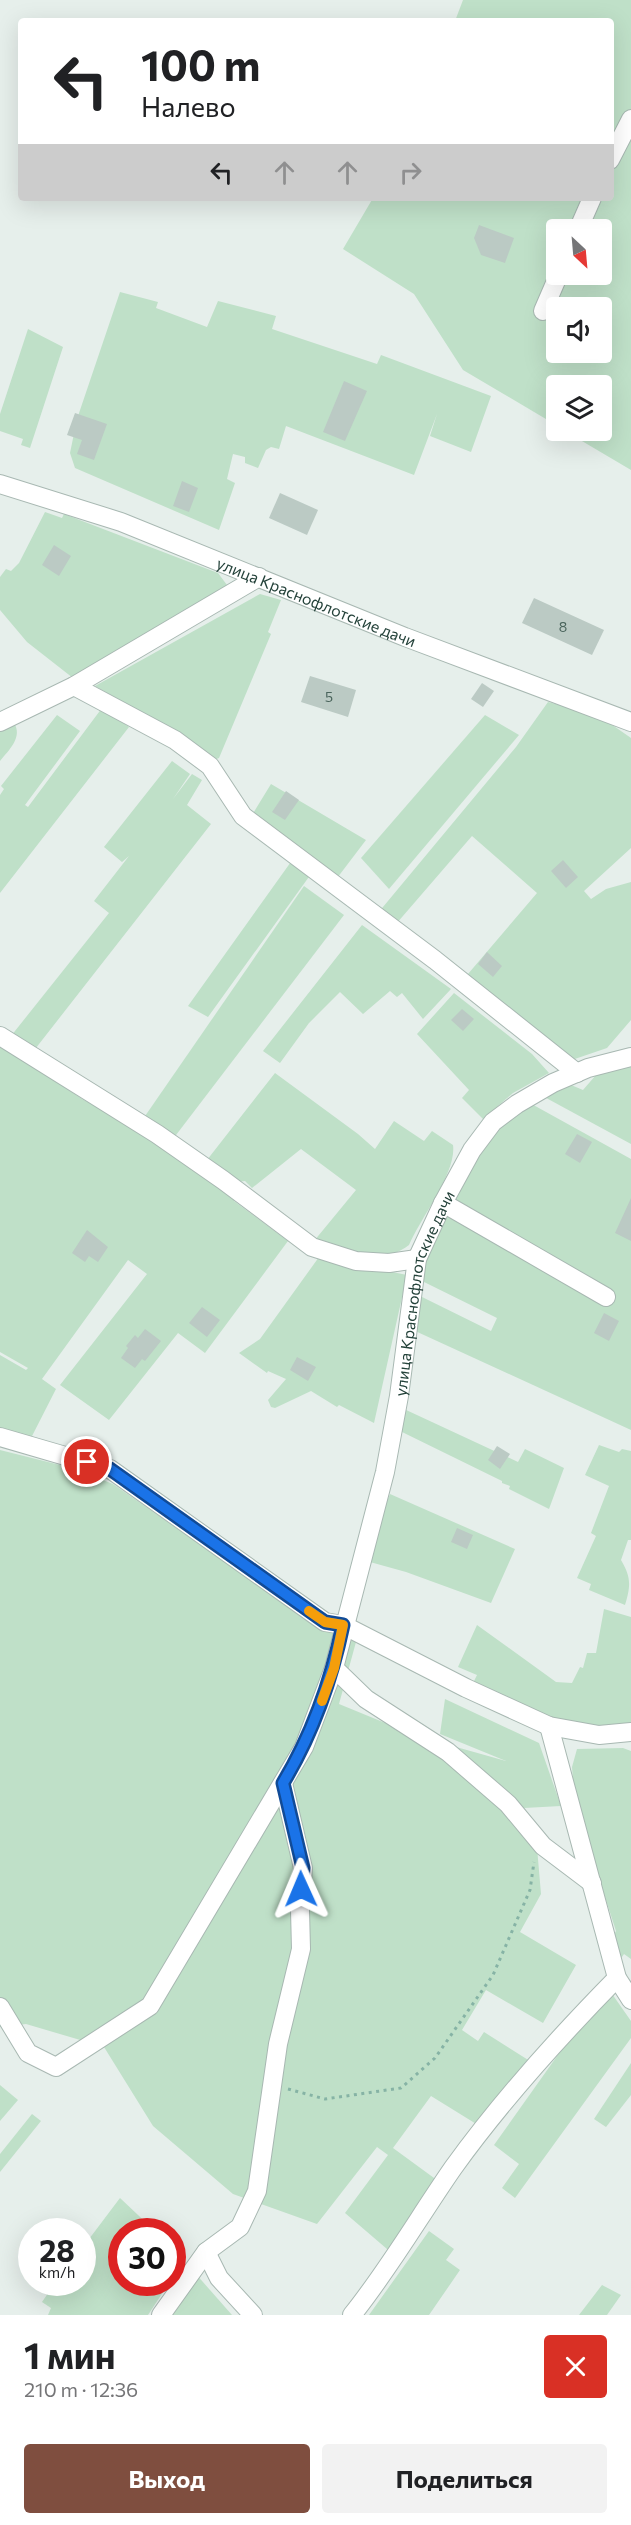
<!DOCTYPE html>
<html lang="ru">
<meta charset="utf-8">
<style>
body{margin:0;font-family:Commissioner,sans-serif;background:#f2f2f2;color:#202124;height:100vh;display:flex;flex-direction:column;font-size:22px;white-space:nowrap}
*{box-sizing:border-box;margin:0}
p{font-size:20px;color:#757577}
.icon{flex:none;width:33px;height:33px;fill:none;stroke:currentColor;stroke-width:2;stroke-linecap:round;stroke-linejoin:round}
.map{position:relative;height:2315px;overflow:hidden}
.panel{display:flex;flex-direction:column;background:#fff;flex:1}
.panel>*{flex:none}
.hud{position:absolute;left:18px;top:18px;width:596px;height:183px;border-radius:6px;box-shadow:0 6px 24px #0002;background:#fff;color:#202124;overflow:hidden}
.needle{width:39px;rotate:154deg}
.tools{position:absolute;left:546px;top:219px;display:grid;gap:12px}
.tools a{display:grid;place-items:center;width:66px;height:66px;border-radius:6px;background:#fff;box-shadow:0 6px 24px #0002;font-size:30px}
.speed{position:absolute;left:18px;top:2218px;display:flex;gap:12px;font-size:30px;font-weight:700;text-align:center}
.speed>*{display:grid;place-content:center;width:78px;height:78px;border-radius:50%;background:#fff;box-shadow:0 6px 24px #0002;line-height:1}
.speed small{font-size:15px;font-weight:400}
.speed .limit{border:9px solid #d22;background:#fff;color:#111}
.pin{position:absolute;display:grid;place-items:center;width:51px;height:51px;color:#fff;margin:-26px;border:3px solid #fff;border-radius:50%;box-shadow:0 2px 6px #0007}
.me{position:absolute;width:66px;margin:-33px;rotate:359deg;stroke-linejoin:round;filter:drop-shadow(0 0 4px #0008)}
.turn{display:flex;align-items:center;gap:21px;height:126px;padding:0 24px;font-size:27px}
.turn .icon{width:78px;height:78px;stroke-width:2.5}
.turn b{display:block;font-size:42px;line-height:51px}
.lanes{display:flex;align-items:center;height:57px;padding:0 24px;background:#0003;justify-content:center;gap:30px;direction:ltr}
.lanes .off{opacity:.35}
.round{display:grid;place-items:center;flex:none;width:63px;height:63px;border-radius:6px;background:#f2f2f2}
.overview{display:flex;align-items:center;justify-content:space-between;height:102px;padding:0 24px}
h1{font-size:36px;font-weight:700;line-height:45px}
.button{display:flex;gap:12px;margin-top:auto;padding:12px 24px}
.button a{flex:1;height:69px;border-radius:6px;background:#7f4e3f;color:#fff;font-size:24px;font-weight:700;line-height:69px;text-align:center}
.button a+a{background:#f2f2f2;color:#202124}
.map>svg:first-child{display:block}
.green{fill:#bfe0c8;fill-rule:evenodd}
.building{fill:#bbcac4}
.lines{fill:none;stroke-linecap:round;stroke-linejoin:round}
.minor-casing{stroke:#a8b8b2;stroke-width:20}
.path{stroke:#86b3a5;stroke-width:3;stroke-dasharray:3 4.5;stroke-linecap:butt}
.minor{stroke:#fff;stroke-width:18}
.route-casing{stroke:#114b97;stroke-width:15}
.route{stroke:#1a73e8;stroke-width:10}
.slow{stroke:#f59e0b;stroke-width:10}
.labels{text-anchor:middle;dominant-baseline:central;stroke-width:5;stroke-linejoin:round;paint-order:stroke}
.number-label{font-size:14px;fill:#4a645c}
.street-label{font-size:16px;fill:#24423a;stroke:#f7fbf9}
</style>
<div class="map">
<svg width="631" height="2315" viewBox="0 0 631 2315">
<rect width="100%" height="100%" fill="#e6efeb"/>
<g class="green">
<path d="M463,0H631V470L565,431L602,430V386H556V425L463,370L414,294L343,249L373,198H610V21H455ZM556,230H602V274H556ZM556,308H602V352H556Z"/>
<path d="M120,292L158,302L156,308L207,327L218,301L276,316L272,329L377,364L381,355L491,396L471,452L430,436L437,414L414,475L286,426L279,449L271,447L266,450L258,468L245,463V457L233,454L227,479L235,483L219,530L75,468L70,453L77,419Z"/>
<path d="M28,329L63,347L30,448L21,445L23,439L0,431V414Z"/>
<path d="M45,512L62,518L64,514L218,573L227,585L195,608L73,678L27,642L0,610V577L6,569L11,571L19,563Z"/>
<path d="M260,594L281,600L268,632L271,634L219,758L209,762L177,733L95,686Z"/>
<path d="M548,702L598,715L631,738V848L584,891L591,899L606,889L631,882V1020L607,1048L563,1063L462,981L537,893L472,836L390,931L373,919L516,747Z"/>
<path d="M102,708L129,727L0,893V795L4,789L1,786L57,715L80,731L25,805L28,807Z"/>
<path d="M485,715L519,735L389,889L361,858Z"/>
<path d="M14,723C23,737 9,750 0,761V729Z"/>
<path d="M172,761L190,774L173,799L192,774L202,780L187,805L211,824L32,1053L11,1036L109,913L94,901L129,856L122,862L104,847Z"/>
<path d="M271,784L366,840L328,890L311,874L208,1017L188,1006L293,859L247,823Z"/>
<path d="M304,886L344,915L173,1139L143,1119Z"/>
<path d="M362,925L451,989L423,1019L402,993L397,997L390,991L363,1014L340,992L309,1023L280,1063L263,1051Z"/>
<path d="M454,993L532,1054L549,1073L513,1093L483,1119L462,1098L469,1090L417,1034Z"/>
<path d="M0,1044L82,1099L141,1131L234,1197V1201L288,1241L205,1353L178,1333L109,1420L60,1385L147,1274L128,1260L42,1379L56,1389L30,1440L0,1444V1355L26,1370L28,1368L0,1352Z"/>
<path d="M631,1064V1144L537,1093L564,1082L583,1090L596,1075Z"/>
<path d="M275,1073L358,1134L375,1149L394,1121L424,1141L432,1131L453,1145C457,1172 420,1219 409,1245C381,1267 344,1250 314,1241L356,1190L301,1149L252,1188L245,1181L237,1182L207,1160Z"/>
<path d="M528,1102L631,1159V1430L413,1330L418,1295L491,1331L497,1318L422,1281L426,1258L478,1146Z"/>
<path d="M319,1257L407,1275L374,1423L339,1405L337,1407L311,1391L275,1408L271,1407L268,1400L286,1379L268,1371L267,1373L239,1353L260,1339Z"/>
<path d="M404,1409L518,1462L525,1449L564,1468L549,1509L509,1489L510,1486L502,1483V1481L400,1431Z"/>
<path d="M599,1445L619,1452L622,1449L631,1451V1540H628L621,1560C631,1577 631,1585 625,1605L589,1590L591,1584L577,1578L596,1536L591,1533L609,1486L585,1475Z"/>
<path d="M0,1450L72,1468L113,1484L316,1625L336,1628L356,1642L339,1704L417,1736L506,1761L440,1734L445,1699L539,1743L561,1806L524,1808L535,1824L541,1894L520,1932L576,1965L543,2023L486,1990L462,2030L478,2041L484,2032L533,2063L486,2130L431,2096L393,2148L445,2186L394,2255L345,2213L388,2155L377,2147L317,2224L233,2194L153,2126L104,2047L26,2024L0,2027Z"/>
<path d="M390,1494L515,1549L491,1603L406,1572L370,1562L375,1530Z"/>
<path d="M604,1609L631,1617V1725L568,1730L471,1687L477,1675L458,1667L477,1625L556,1682L572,1683L580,1667L583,1668L587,1653H596Z"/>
<path d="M623,1748L631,1751V1959L624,1954L617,1964L612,1939L616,1931L575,1804L572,1767L577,1749Z"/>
<path d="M610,1991L631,2021V2038L515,2198L502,2188L519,2164L494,2145L577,2028Z"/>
<path d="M631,2063V2095L606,2127L594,2119Z"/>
<path d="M0,2085L18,2100L0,2121Z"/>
<path d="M32,2114L41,2121L0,2172V2154Z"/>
<path d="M120,2198L156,2232H122V2283H169L148,2315H48L51,2308L42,2302L55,2283H82L83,2247Z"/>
<path d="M429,2231L454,2249L446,2260L460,2270L429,2315H369Z"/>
<path d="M195,2273L232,2315H161Z"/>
<path d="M602,2285L621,2295L607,2315H579Z"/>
</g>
<g class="building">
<path d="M479,225L514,238L505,263L481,255L474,238Z"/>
<path d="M344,381L367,391L345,441L323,432Z"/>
<path d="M75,413L107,424L94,460L77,454L82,440L67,435Z"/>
<path d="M182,481L198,488L189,512L173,506Z"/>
<path d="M280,493L318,510L307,535L269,518Z"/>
<path d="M54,545L71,556L59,576L42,565Z"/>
<path d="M534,598L604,630L592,655L522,623Z"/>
<path d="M310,676L356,690L348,717L301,702Z"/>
<path d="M482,683L494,691L483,707L471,699Z"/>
<path d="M286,791L299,800L285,820L272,812Z"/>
<path d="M563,860L578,877L566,888L551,871Z"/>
<path d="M487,952L502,966L493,977L478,964Z"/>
<path d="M462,1009L474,1019L463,1031L451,1020Z"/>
<path d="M577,1134L592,1142L580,1163L565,1154Z"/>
<path d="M631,1198V1241L615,1233Z"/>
<path d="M87,1230L108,1247L98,1262L89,1256L85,1262L72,1253Z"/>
<path d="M202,1307L220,1320L207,1337L189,1323Z"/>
<path d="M604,1313L619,1321L609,1341L594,1333Z"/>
<path d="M145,1329L161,1341L145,1361L142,1359L135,1368L121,1358L128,1348L126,1346L135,1335L138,1338Z"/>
<path d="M297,1357L316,1367L308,1381L290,1370Z"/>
<path d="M497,1446L510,1454L500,1469L488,1460Z"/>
<path d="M457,1528L473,1535L467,1549L451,1542Z"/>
</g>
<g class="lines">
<defs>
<g id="minor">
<path d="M610,160L631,119"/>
<path d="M578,230L592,198"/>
<path d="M543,311L559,274"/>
<path id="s1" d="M0,484L121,522L405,637L631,722"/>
<path d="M74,686L175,740L210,766L243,816L435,960L577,1073"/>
<path d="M0,722L74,686L259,577"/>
<path d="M0,1036L157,1134L223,1180L312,1247L356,1261L389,1263L417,1259"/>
<path d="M443,1203L606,1297"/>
<path d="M0,1437L110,1469L325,1622L343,1625L466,1688L549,1726L599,1735L631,1732"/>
<path d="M549,1726L617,1978L631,2000"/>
<path id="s2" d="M592,1883L543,1846L508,1804L448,1752L366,1699L334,1668L385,1472L399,1396L417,1259L443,1203L472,1150L493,1122L517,1104L553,1083L588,1068L631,1057"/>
<path d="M0,2007L28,2053L56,2067L150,2006L304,1747L334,1668"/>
<path d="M206,2252L219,2278L253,2315"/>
<path d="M161,2315L206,2252L240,2227L257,2191L278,2044L301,1949L300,1910L303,1868L283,1783"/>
<path d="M352,2315C389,2269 419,2217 453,2168C502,2100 558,2038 617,1978"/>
</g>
</defs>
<use href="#minor" class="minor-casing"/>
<path class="path" d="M288,2089L325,2099L401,2088L435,2058L493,1975L530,1890L534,1862"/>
<use href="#minor" class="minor"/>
</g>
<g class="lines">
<defs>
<path id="route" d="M87,1462L110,1469L325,1622L343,1625C331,1682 313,1733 283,1783L303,1868L301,1889"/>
</defs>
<use href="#route" class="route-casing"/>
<use href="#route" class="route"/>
<path class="slow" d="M309,1611L325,1622L343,1625L334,1668L322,1701"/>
</g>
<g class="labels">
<g class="number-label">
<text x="563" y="626">8</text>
<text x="329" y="696">5</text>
</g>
<g class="street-label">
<text stroke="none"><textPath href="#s1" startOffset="338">улица Краснофлотские дачи</textPath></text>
<text stroke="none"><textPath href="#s2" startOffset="724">улица Краснофлотские дачи</textPath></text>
</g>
</g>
</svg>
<div class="tools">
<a><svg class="needle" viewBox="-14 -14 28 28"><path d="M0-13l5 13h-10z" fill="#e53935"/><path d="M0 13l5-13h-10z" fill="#757577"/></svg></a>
<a><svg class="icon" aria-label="sound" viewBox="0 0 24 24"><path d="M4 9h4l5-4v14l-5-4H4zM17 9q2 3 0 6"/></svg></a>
<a><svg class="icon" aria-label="layers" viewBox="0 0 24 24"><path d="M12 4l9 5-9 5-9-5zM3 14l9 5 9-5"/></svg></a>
</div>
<div class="speed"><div>28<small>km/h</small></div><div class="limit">30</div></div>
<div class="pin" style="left:87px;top:1462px;background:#d93025"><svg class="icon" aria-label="arrive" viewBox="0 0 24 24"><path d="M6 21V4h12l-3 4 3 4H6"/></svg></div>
<svg class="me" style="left:301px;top:1889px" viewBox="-20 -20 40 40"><path d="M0-17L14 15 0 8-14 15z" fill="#1a73e8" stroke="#fff" stroke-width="4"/></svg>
<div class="hud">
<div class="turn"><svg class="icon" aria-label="left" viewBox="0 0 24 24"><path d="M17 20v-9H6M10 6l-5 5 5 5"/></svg><div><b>100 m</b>Налево</div></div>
<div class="lanes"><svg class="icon" aria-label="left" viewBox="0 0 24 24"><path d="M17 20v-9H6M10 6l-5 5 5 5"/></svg><svg class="icon off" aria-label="ahead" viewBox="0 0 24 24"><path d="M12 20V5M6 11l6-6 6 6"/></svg><svg class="icon off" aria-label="ahead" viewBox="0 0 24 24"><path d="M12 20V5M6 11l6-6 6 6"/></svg><svg class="icon off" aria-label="right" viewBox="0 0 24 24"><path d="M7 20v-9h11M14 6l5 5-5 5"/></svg></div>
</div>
</div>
<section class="panel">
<div class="overview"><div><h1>1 мин</h1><p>210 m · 12:36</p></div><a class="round" style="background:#d93025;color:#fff"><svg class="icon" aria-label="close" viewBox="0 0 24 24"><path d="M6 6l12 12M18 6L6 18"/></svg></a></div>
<div class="button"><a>Выход</a><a>Поделиться</a></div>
</section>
